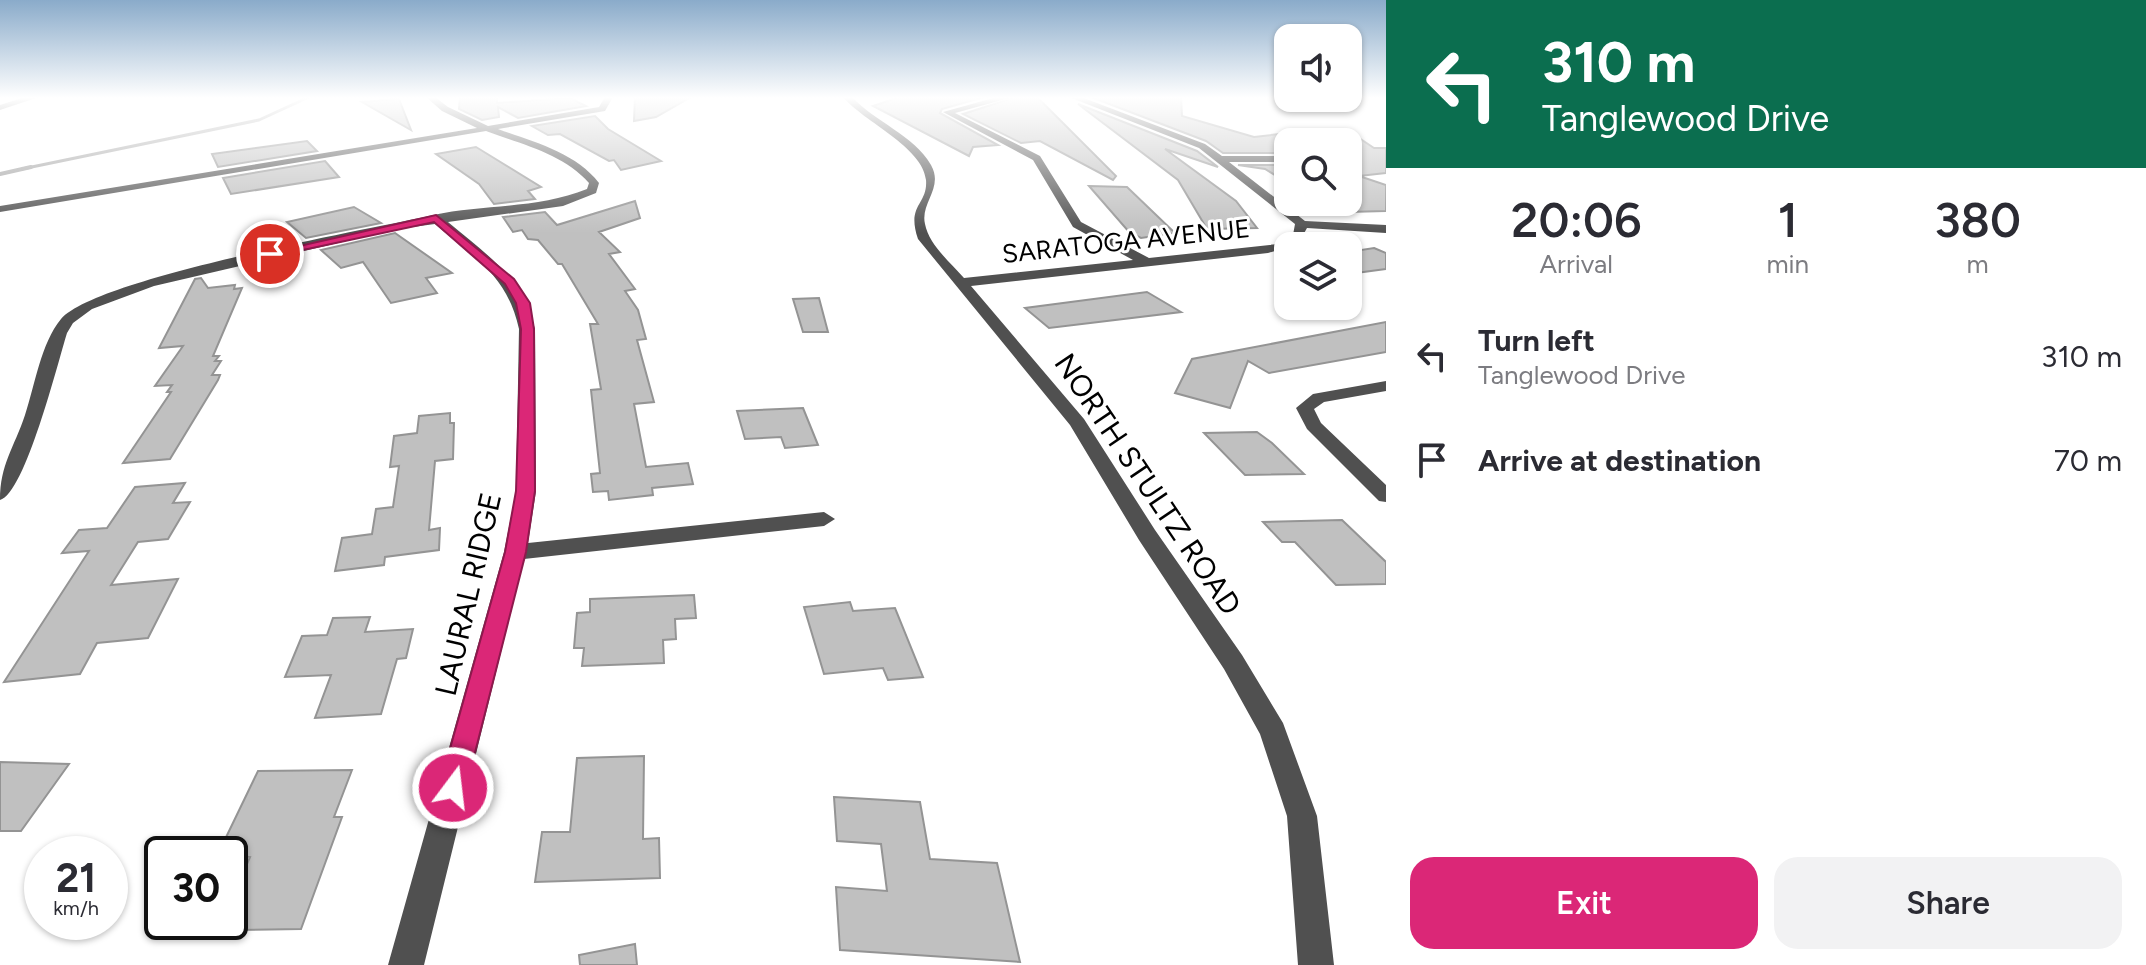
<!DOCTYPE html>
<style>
body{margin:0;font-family:Figtree,sans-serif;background:#f2f2f3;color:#2b2b33;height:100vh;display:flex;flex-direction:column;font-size:30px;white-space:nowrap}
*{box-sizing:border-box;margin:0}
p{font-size:26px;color:#7c7c81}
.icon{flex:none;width:44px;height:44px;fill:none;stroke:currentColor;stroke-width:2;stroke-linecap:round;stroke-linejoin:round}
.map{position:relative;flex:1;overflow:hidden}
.details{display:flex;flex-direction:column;background:#fff;width:760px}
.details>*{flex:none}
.top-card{background:#0b6e4f;color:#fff;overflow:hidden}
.buttons{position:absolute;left:1274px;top:24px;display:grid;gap:16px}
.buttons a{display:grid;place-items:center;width:88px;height:88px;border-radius:16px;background:#fff;box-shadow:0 2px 6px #0004;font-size:40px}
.speed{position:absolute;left:24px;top:836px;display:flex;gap:16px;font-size:40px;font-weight:700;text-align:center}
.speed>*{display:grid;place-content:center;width:104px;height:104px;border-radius:50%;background:#fff;box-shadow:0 2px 6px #0004;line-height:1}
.speed small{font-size:20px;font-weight:400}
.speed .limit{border:4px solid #111;border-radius:12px;background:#fff;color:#111}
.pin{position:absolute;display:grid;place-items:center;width:68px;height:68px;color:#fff;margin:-34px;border:4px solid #fff;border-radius:50%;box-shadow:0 2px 8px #0007}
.me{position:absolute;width:88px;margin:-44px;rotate:15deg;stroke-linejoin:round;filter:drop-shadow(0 0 6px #0008)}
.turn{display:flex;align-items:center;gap:28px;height:168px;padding:0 24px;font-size:36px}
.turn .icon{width:104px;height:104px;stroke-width:2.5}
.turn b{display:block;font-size:56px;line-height:68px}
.eta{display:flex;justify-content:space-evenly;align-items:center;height:136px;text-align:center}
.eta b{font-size:48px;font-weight:600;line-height:56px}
.primary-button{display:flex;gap:16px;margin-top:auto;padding:16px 24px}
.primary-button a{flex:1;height:92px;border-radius:24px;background:#db2777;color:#fff;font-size:32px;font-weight:600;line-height:92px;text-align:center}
.primary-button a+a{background:#f2f2f3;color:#2b2b33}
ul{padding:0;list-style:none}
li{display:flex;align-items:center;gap:24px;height:104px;padding:0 24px}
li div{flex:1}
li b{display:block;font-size:30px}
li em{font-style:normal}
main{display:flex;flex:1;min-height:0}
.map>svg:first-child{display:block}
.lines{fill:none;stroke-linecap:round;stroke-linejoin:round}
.stream-far1{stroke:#9e9e9e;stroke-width:3}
.stream{stroke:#9e9e9e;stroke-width:4}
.building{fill:#c0c0c0;stroke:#949494;stroke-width:2}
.minor{fill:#505050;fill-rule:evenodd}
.route{fill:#db2777;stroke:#8e194d;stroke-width:2}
.labels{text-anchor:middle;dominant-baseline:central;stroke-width:6;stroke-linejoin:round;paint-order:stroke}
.far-street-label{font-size:26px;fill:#000;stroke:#fff}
.street-label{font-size:30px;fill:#000;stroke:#fff}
</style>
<main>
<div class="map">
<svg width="1386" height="965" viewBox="0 0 1386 965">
<rect width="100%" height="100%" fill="#fff"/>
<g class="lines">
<path class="stream-far1" d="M22,169L259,120L309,97"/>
<path class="stream" d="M0,174L31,167"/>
</g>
<g class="building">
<path d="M460,97H497V103L570,98L586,106L518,118L498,107L499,117L482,120L459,109Z"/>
<path d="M635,97H691L656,117L634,121Z"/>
<path d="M900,97H984L942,109L940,113L998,145L973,147L969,156L873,106Z"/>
<path d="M1016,97H1037L1116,176L1113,180L1040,141L1021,143L963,114Z"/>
<path d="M1091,97H1181L1182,116L1254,137L1288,133V153H1223L1206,141Z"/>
<path d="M399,99L411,130L362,102Z"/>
<path d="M1078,104L1197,151L1218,167L1165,149L1236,201L1257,228L1207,229L1178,180Z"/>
<path d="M595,116L608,129L661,161L621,170L614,160L609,161L560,134L548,135L532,126Z"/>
<path d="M1290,129L1350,132L1374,148H1386V173L1359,176L1386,185V211L1348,212V142H1311L1289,134Z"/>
<path d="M307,141L317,151L218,167L212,154Z"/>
<path d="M476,147L541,187L528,191L535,199L494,204L479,184L436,154Z"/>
<path d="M325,161L339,177L231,194L223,178Z"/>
<path d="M1238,165H1288V183L1265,169Z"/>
<path d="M1089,186L1127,187L1175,233L1141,238L1129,232Z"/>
<path d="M635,201L640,218L599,232L620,252L609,254L635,289L625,291L638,310L646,339L637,340L654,402L634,404L646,467L688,463L693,484L652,488L653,495L609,500L608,491L593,492L591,474L600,473L591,390L601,389L590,324H598L562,264H558L538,240L528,239L522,230L513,232L503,217L545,212L557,225Z"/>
<path d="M354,207L381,223L306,238L287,222Z"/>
<path d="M395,233L452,273L426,278L437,293L391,303L363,262L341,268L321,250Z"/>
<path d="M1374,248L1386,253V269L1348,274V252Z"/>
<path d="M201,278L208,288L235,285L234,289L242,288L213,356H219L215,361H221L212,375H220L218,380L170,459L123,463L171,392H167L172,385L155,386L183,346L159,348L195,279Z"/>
<path d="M1147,292L1181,312L1049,328L1025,308Z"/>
<path d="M819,298L828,332H803L793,299Z"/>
<path d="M1386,322V352L1269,373L1248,361L1230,408L1175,393L1192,359Z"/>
<path d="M803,408L818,445L785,448L781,437L745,439L737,411Z"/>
<path d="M450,413V423H454L453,459L435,461L429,530L440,528L439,550L385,557L384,565L335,571L342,538L372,534L376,509L393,507L399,466L390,467L394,436L417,433L419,416Z"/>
<path d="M1257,432L1272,443L1304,474L1245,475L1204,433Z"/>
<path d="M185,483L173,503L190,502L168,539L138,542L111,585L178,579L148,638L97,643L80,674L4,682L89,551L62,553L79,530L107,528L135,487Z"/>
<path d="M1342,520L1386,562V584L1336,585L1295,542H1282L1263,522Z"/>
<path d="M694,595L696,618L675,619L676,639L663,640L664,663L582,666L584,648H574L577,613L590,612V599Z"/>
<path d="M850,602L853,611L895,608L923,677L888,680L883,668L824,674L804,607Z"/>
<path d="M370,617L365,632L413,629L406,658L397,659L381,714L315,718L331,675L285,677L302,636L327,635L333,618Z"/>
<path d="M644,756L643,839L659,838L660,878L535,882L542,832H570L577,758Z"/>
<path d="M0,762L69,764L21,831H0Z"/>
<path d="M352,770L334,817H342L301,929L230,930V903L250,857L218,854L258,771Z"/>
<path d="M834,797L920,802L930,859L997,863L1020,962L840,950L836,887L887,891L881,844L837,841Z"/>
<path d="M635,944L637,965H580L579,955Z"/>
</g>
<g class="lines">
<g class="minor">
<path d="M25,97H39L0,110V105Z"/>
<path d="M426,97H435L448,107L488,126L599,107L605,97H613L605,111L498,129C533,142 575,152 599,183L596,193L563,206L448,222C488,256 520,275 535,329L536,491L528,543L824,512L835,519L824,526L524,559L424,965H388L504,552L516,491L519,329C507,275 475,258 435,224L398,229L154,286L92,309L73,323L67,333C58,362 25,494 0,500C0,464 14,448 25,415C35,385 41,343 61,319C98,277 367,230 433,215C484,204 538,209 587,189L589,183C564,154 521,144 486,131L0,212V206L477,128L442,111Z"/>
<path d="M843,97H852C875,122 914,135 931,165C944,188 920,203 925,224C929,245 951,263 964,278L1133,260L1073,227L1033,160L943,112L997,97H1013L955,113L1040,156L1081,222L1149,258L1278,244L1293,235L1295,224L1199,148L1069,97H1081L1205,144L1222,156H1288V162H1229L1305,221L1386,225V233L1307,228L1298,244L1268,253L971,286L1084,419L1155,530L1242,655L1283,723L1317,816L1334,965H1298L1287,816L1260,734L1224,669L1139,540L1070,425L918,239C906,204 928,205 926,180C923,147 864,122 843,97Z"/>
<path d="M1386,381V391L1324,402L1314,409L1321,423L1386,485V502L1379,501L1307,429L1296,408L1313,394Z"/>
</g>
</g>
<linearGradient id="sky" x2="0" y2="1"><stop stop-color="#8aabca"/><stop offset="0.42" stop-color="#fff"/><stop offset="1" stop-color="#fff" stop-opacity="0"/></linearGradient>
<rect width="1386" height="233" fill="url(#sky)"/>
<path class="route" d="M436,215L514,279L530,303L534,329L535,491L526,552L466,788L462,797L453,800L443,797L439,788L505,552L516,491L521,329L516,303L505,284L434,222L270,257L264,254Z"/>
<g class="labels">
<g class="far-street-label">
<text transform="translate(1126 241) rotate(-6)">SARATOGA AVENUE</text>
</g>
<g class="street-label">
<text transform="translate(1148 484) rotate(56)">NORTH STULTZ ROAD</text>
<text transform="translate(468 594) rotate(-77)">LAURAL RIDGE</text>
</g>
</g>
</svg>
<div class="buttons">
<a><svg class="icon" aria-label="sound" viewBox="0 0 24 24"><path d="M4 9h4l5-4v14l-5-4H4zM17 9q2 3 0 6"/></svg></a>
<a><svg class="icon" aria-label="search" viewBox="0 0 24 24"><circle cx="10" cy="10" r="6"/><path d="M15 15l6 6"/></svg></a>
<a><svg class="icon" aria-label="layers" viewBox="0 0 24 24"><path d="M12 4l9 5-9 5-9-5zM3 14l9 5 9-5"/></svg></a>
</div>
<div class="speed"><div>21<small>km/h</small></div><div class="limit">30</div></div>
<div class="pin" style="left:270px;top:254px;background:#d93025"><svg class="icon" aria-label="arrive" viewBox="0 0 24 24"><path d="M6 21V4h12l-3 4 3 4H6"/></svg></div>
<svg class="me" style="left:453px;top:788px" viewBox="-20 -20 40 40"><circle r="17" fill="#db2777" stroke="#fff" stroke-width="3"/><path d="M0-11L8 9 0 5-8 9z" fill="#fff"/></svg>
</div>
<section class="details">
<div class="top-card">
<div class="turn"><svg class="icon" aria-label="left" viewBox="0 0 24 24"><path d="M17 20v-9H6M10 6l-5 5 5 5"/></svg><div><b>310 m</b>Tanglewood Drive</div></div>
</div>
<div class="eta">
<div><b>20:06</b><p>Arrival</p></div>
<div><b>1</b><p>min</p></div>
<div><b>380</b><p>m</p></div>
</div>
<ul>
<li><svg class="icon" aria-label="left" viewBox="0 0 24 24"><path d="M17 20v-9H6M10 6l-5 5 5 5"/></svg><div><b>Turn left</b><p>Tanglewood Drive</p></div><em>310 m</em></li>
<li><svg class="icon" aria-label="arrive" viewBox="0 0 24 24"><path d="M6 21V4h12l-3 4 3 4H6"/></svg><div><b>Arrive at destination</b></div><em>70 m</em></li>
</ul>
<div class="primary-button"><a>Exit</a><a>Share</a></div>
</section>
</main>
